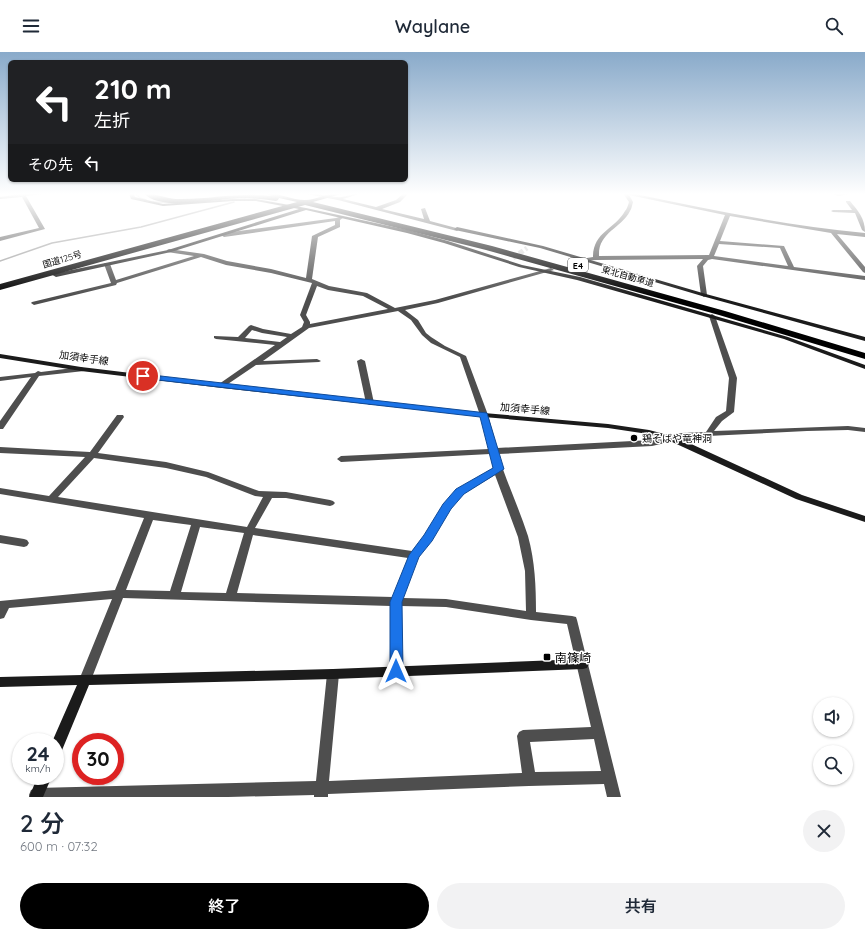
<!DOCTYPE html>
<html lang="ja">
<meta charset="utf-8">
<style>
body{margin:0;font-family:Quicksand,"Noto Sans JP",sans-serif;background:#f2f2f3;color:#1f2937;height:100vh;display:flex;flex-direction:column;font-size:15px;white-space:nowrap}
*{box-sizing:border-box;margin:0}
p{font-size:13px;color:#747a83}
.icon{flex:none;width:22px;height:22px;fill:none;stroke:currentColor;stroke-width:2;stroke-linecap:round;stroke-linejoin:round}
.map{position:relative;height:745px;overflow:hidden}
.side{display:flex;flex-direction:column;background:#fff;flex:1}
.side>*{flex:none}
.banner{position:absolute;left:8px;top:8px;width:400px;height:122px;border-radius:6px;box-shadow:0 1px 3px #0004;background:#202124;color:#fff;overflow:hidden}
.fabs{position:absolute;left:813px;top:645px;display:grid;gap:8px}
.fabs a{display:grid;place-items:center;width:40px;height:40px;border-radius:50%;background:#fff;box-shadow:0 1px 3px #0004;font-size:20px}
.speed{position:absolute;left:12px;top:681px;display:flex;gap:8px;font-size:20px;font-weight:700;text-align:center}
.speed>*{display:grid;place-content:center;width:52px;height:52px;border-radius:50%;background:#fff;box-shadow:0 1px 3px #0004;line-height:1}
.speed small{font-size:10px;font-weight:400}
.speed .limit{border:6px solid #d22;background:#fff;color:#111}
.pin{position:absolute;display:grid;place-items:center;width:34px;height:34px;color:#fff;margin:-17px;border:2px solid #fff;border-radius:50%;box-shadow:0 1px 4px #0007}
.me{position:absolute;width:44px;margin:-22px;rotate:0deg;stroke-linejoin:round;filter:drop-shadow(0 0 3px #0008)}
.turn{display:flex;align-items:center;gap:14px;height:84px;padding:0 20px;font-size:18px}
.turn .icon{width:52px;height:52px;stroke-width:2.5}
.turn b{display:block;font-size:28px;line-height:34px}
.then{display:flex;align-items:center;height:38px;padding:0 20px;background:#0003;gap:8px;font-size:15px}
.round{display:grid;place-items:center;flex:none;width:42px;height:42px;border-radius:21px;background:#f2f2f3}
.head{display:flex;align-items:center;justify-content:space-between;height:68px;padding:0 20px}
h1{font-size:24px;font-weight:600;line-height:30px}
.cta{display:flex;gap:8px;margin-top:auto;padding:8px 20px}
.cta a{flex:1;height:46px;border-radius:24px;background:#000;color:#fff;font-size:16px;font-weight:600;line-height:46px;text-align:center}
.cta a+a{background:#f2f2f3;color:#1f2937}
header{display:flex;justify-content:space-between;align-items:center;height:52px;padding:0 20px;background:#fff;font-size:18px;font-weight:600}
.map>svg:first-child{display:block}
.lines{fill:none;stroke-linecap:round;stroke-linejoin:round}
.stream{stroke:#9c9c9c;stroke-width:1.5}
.secondary-tunnel{stroke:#d9d9d9;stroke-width:5;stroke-dasharray:5 2.5;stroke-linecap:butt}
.street{fill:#4e4e4e;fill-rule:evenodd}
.secondary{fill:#1b1b1b;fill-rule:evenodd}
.highway{fill:#000;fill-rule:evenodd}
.route{fill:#1a73e8;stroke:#114b97}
.poi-dot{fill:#000;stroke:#fff;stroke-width:1.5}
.labels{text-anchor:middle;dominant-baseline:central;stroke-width:3;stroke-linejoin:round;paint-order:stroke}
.far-street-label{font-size:9px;fill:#000;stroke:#fff}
.shield{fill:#fff;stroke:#4c4c4c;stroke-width:1}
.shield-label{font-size:9px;font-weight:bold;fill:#000}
.street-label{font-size:10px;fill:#000;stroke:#fff}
.poi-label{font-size:10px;fill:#000;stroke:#fff;text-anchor:start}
.near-poi-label{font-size:12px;fill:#000;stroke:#fff;text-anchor:start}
</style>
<header><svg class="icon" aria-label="menu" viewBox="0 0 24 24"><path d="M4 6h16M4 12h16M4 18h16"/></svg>Waylane<svg class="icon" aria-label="search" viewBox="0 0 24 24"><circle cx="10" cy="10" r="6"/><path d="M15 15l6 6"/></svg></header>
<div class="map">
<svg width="865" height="745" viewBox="0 0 865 745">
<rect width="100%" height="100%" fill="#fff"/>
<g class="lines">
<g class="stream">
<path d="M135,141L140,146L146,148"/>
<path d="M225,147H245"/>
<path d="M153,150L176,151"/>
<path d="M0,209L52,191L141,175L234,150"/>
</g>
<path class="secondary-tunnel" d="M513,206L527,196"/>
<g class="street">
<path d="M19,141L24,142L45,141L43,142L26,144L45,177L0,189V185L39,176L22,145L0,147V145L20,142Z"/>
<path d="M307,141C317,141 326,144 336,145C345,146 353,141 362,141L343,147L376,155L396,148L404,141H409L400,150L382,157L424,167L421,157L425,156L430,169L460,177L457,179L338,148L307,142Z"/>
<path d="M623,141H631C708,157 786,174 865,181V185L837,182L865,215V221L863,220L831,181L730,164L720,189L784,194L794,215L865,224V228L712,207L708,208L703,214L707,243L704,245L701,243L697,214L703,207L596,208L581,209V207L593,205C593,180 615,177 625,159C627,157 628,153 629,150ZM629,143L725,163L709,203L599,204C598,180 621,177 630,159C632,156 632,153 633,150ZM719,192L780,196L788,214L714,204Z"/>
<path d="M829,141H854L839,144Z"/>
<path d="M846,149H850C858,159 865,166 865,180L862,178L855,161L833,160L831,159L833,158H852L846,150Z"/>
<path d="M342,164L344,165L340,168V175L318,185L312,227L329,234L367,241L395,256L435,248L551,216L554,218L438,251L405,258L418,268L426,281L431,285L445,294L466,304L488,363L497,396L652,388L682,381L706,380L716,365L726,359L729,326L709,264L712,262L715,264L737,326L734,360L722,369L714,379L848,374L865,376V380L848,378L807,379L708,384L682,387L652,394L498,402C506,429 519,456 528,484C535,509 536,535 536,560L572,564L576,565L577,568L621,745H607L604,732L529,734L328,742V745H314V743L228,745H30L29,743L31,738L36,736L316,729L327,622L329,618L333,617L337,618L339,622L329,729L522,721L517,684L519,680L523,678L591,675L567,572L531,568L446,555L401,554L402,619L400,623L396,624L392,623L390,619L391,554L123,546L91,628L89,632L85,633L81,632L79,628L112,547L9,556L4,566L0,567V549L115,538L144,466L0,442V436L49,444L85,405L0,401V395L90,400L117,363H123L124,365L98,401L166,410L208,420L259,439L286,440L330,448L333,449L335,451L333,453L330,454L286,446H272L255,476L412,499L425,484L444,452L457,438L493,416L490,402L341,410L337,407L341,404L489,397L480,363L460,305L431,291L422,283L411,268L398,259L309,276L263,309L317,307L321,309L319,310L256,313L222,336L218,334L219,332L275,293L216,287L214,286V284L238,285L249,274L251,273L263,277L291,282L302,275L304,270L300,263L312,231L271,221L226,213L201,205L117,231L116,233L34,253L31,251L32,250L111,231L104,212L105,211L110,212L116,228L194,204L167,200V198L169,197L204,202L227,209L271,217L306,226L312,184L335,173V169L224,185L221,183L224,181L336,166ZM317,234L328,238L363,244L388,257L310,272V270L306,263ZM252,278L262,281L287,285L280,290L245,286ZM94,406L166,416L206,425L255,444L263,445L247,475L58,445ZM495,423L518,485L525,519L526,559L446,547L403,546L418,505L431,488L450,456L463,442ZM153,468L191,473L170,539L126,538ZM200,475L244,481L226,541L181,540ZM253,483L408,506L393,545L237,541ZM594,687L601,719L535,720L530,690Z"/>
<path d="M361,307L365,309L374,351L370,353L366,351L357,309Z"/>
<path d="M81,315L85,317L84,319L39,324L3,377H0V369L31,325L0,329V325L35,321L38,319L41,320Z"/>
<path d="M0,483L24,487L27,488L29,491L27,494L24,495L0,491Z"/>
</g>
<g class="secondary">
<path d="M129,141H133L135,145L163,152L233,147H256L306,156L408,178L448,189L522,213L580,225L788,285L865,313V317L784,287L577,228L519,215L444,191L407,181L306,158L171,200L56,225L49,221V219H53L57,221L168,198L299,157L256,149H233L163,154L131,147Z"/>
<path d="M457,175L543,194L706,242L865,285V289L702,244L540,196L455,178L454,177Z"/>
<path d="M0,302L81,315L222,332L484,361L608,372L649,378L676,385L802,443L865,464V470L796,447L670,389L648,382L608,376L484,365L222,336L81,319L0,306Z"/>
<path d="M583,607L587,608L589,612L587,616L583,617L333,627L89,633L60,703L55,705V690H52L77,633L0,635V625L333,617Z"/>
<path d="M38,724H52L43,745H29Z"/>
</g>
<path class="highway" d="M144,141C155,141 165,146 176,147C209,148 238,140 272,144L264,141C278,140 291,148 305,148C315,148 328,141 342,141L341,142L313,150L492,194L725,259L865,301V307L719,263L486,198L305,153L0,238V232L297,150L279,146L278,148L276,149C264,147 251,146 239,146C216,147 159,160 144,141Z"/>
</g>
<linearGradient id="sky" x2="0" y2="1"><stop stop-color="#89aaca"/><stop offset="0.58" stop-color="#fff"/><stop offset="1" stop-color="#fff" stop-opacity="0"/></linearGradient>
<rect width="865" height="245" fill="url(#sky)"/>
<path class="route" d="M143,322L487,361L504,417L464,442L451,457L432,489L419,505L402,550L403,619L401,624L396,625L392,624L390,619V550L409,503L424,483L443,452L456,437L493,416L480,365L140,326L139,324Z"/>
<g class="poi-dot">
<circle cx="634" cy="386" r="4"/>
<rect x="543" y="601" width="8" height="8" rx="2"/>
</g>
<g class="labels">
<g class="far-street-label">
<text transform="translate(62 207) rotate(-16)">国道125号</text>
<text transform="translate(628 224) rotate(16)">東北自動車道</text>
</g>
<rect class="shield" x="568" y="206" width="20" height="14" rx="3"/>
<g class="shield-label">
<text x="578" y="213">E4</text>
</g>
<g class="street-label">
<text transform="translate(84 306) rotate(8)">加須幸手線</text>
<text transform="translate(525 357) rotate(5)">加須幸手線</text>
</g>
<g class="poi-label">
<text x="642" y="386">鶏そばや竜神洞</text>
</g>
<g class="near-poi-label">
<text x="555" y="605">南篠崎</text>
</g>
</g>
</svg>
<div class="fabs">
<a><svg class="icon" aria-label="sound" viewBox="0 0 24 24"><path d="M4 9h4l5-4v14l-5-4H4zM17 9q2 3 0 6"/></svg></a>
<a><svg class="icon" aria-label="search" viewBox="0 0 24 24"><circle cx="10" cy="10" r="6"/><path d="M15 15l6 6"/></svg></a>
</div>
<div class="speed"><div>24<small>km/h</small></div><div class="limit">30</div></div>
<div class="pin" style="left:143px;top:324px;background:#d93025"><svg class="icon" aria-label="arrive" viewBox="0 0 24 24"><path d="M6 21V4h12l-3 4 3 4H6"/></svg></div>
<svg class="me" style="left:396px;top:619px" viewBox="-20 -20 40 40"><path d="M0-17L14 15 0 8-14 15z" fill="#1a73e8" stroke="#fff" stroke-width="4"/></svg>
<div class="banner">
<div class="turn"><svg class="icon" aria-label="left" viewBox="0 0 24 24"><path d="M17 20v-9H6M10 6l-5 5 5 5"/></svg><div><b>210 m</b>左折</div></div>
<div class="then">その先<svg class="icon" aria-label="left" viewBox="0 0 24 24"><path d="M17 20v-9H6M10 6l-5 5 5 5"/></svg></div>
</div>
</div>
<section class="side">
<div class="head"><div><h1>2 分</h1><p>600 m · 07:32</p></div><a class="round"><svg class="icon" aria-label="close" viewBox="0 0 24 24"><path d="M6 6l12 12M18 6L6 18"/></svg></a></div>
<div class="cta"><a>終了</a><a>共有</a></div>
</section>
